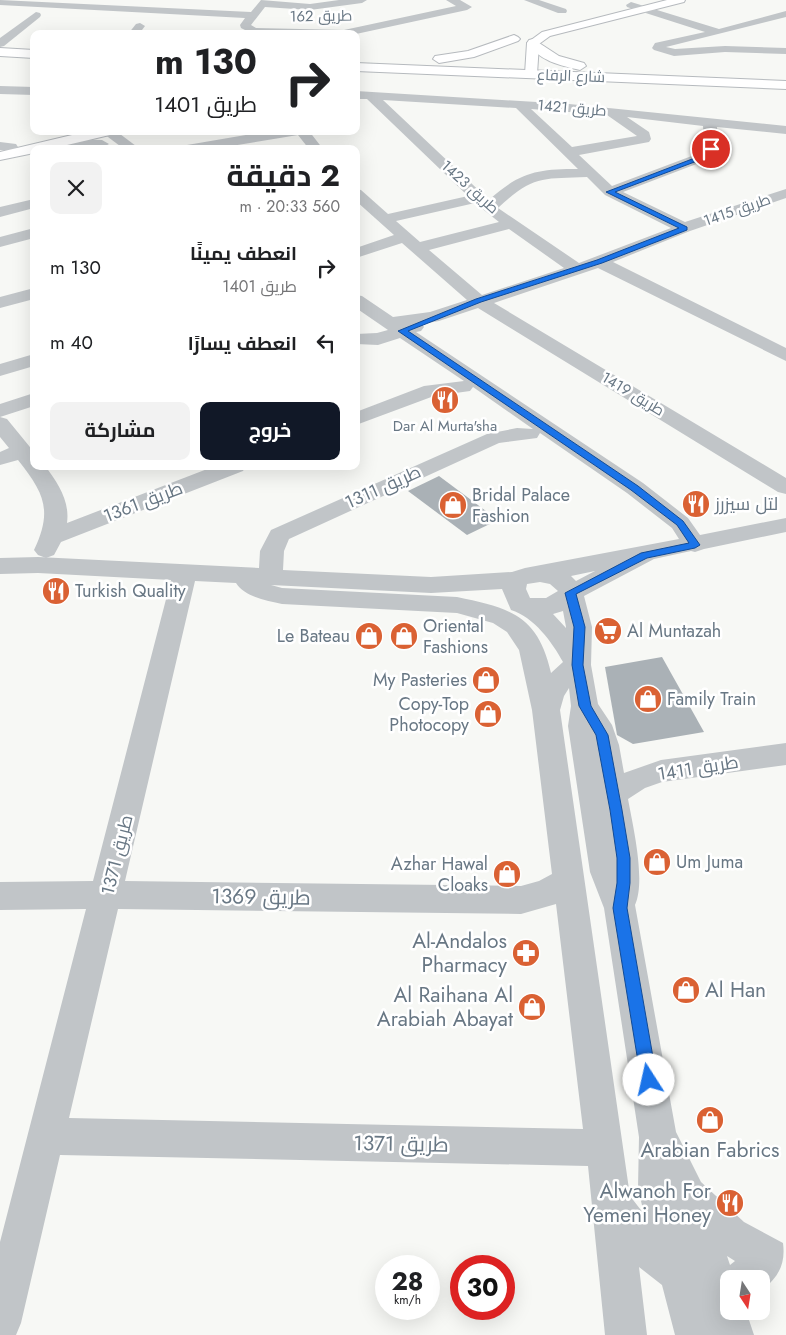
<!DOCTYPE html>
<html lang="ar">
<meta charset="utf-8">
<style>
body{margin:0;font-family:Jost,Cairo,sans-serif;background:#f2f2f2;color:#202124;direction:rtl;height:100vh;display:flex;flex-direction:column;font-size:19px;white-space:nowrap}
*{box-sizing:border-box;margin:0}
p{font-size:16px;color:#757577}
.icon{flex:none;width:28px;height:28px;fill:none;stroke:currentColor;stroke-width:2;stroke-linecap:round;stroke-linejoin:round}
.map{position:relative;flex:1;overflow:hidden;direction:ltr}
.side{position:absolute;left:30px;top:145px;width:330px;height:325px;display:flex;flex-direction:column;background:#fff;border-radius:10px;box-shadow:0 5px 20px #0002;direction:rtl}
.side>*{flex:none}
.top-card{position:absolute;left:30px;top:30px;width:330px;height:105px;border-radius:10px;box-shadow:0 5px 20px #0002;direction:rtl;background:#fff;color:#202124;overflow:hidden}
.needle{width:32px;rotate:168deg}
.controls{position:absolute;left:720px;top:1270px;display:grid;gap:10px}
.controls a{display:grid;place-items:center;width:50px;height:50px;border-radius:10px;background:#fff;box-shadow:0 5px 20px #0002;font-size:25px}
.speed{position:absolute;left:375px;top:1255px;display:flex;gap:10px;font-size:25px;font-weight:700;text-align:center}
.speed>*{display:grid;place-content:center;width:65px;height:65px;border-radius:50%;background:#fff;box-shadow:0 5px 20px #0002;line-height:1}
.speed small{font-size:12px;font-weight:400}
.speed .limit{border:8px solid #d22;background:#fff;color:#111}
.pin{position:absolute;display:grid;place-items:center;width:42px;height:42px;color:#fff;margin:-21px;border:2px solid #fff;border-radius:50%;box-shadow:0 1px 5px #0007}
.me{position:absolute;width:55px;margin:-28px;rotate:350deg;stroke-linejoin:round;filter:drop-shadow(0 0 4px #0008)}
.turn{display:flex;align-items:center;gap:18px;height:105px;padding:0 20px;font-size:22px}
.turn .icon{width:65px;height:65px;stroke-width:2.5}
.turn b{display:block;font-size:35px;line-height:42px}
.round{display:grid;place-items:center;flex:none;width:52px;height:52px;border-radius:10px;background:#f2f2f2}
.headline{display:flex;align-items:center;justify-content:space-between;height:85px;padding:0 20px}
h1{font-size:30px;font-weight:700;line-height:38px}
.button{display:flex;gap:10px;margin-top:auto;padding:10px 20px}
.button a{flex:1;height:58px;border-radius:10px;background:#111827;color:#fff;font-size:20px;font-weight:700;line-height:58px;text-align:center}
.button a+a{background:#f2f2f2;color:#202124}
ul{padding:0;list-style:none}
li{display:flex;align-items:center;gap:15px;height:75px;padding:0 20px}
li div{flex:1}
li b{display:block;font-size:19px}
li em{font-style:normal}
.map>svg:first-child{display:block}
.building{fill:#aab1b6}
.lines{fill:none;stroke-linecap:round;stroke-linejoin:round}
.secondary-casing{stroke:#b6babe;stroke-width:2}
.primary-casing{stroke:#b6babe;stroke-width:2}
.street{fill:#c1c5c8;fill-rule:evenodd}
.secondary{fill:#fff;fill-rule:evenodd}
.primary{fill:#fff;fill-rule:evenodd}
.route{fill:#1a73e8;stroke:#114b97}
.labels{text-anchor:middle;dominant-baseline:central;stroke-width:5;stroke-linejoin:round;paint-order:stroke}
.far-street-label{font-size:15px;fill:#687784;stroke:#fff}
.far-poi-label{font-size:15px;fill:#687784;stroke:#fff}
.street-label{font-size:18px;fill:#687784;stroke:#fff}
.poi-label{font-size:18px;fill:#687784;stroke:#fff;text-anchor:start}
.near-street-label{font-size:21px;fill:#687784;stroke:#fff}
.near-poi-label{font-size:21px;fill:#687784;stroke:#fff;text-anchor:end}
</style>
<div class="map">
<svg width="786" height="1335" viewBox="0 0 786 1335">
<rect width="100%" height="100%" fill="#f7f8f5"/>
<g class="building">
<path d="M439,476L498,520L467,535L408,491Z"/>
<path d="M662,657L704,732L633,744L617,735L605,667Z"/>
</g>
<g class="lines">
<defs>
<g id="secondary">
<path d="M667,0H685L684,2L550,36L539,44L537,74L531,78L525,74L527,43L542,32Z"/>
<path d="M89,131H116L114,134L50,149H34V153L0,160V152Z"/>
</g>
<g id="primary">
<path d="M514,35L518,37L520,39L518,41L474,57L439,63L433,59L435,56L468,51Z"/>
<path d="M533,39L559,56L584,63L586,66L580,70C559,65 540,61 527,43L529,40Z"/>
<path d="M0,48L34,50V58L0,56Z"/>
<path d="M356,63L786,81V89L356,71Z"/>
</g>
</defs>
<use href="#secondary" class="secondary-casing"/>
<use href="#primary" class="primary-casing"/>
<g class="street">
<path d="M0,0L251,12L261,0L310,4L339,0H367L362,3L310,10L265,7L251,25L256,28L344,30L456,6L446,0H460L472,7L467,10L356,34H253L241,28L240,25L245,18L0,5Z"/>
<path d="M524,0H539L566,9L567,11L566,13H558Z"/>
<path d="M631,2L719,29L786,11V17L666,47L675,49L725,46L786,48V54L725,52L674,56L654,50L652,48L655,43L705,32L627,7L626,5Z"/>
<path d="M36,12L40,13L41,15L40,17L4,46L0,47V38Z"/>
<path d="M140,23L145,26L139,34H128L136,24Z"/>
<path d="M0,86L34,87V95L0,94Z"/>
<path d="M356,91L569,104L786,126V134L717,127L718,149L707,160L623,192L685,222L786,189V198L690,231L613,262L786,348V361L598,268L494,303L786,478V494L778,492L478,308L439,321L422,324L424,327L421,331L416,332L643,483L688,518L700,535L786,518V532L704,549L695,552L691,551L654,559L584,596L592,627L591,665L598,704L612,725L619,745L624,773L661,760L786,743V765L662,782L645,788L628,799C633,826 646,881 635,905L676,1132L701,1182L744,1222L783,1243C786,1267 777,1277 761,1292V1279H729V1311H746L754,1335H675L662,1285L639,1267L647,1335H605L588,1166L60,1155L21,1323L16,1335H0V1242L86,909L0,910V882L93,881L171,580L38,573L0,574V558L38,557L259,568L260,551L271,530L487,434L517,428L533,429L473,387L470,391L434,396L356,425V412L424,386L464,381L400,338L378,345L356,344V334L377,333L388,330L356,308V295L362,296L393,317L430,312L467,300L402,243L356,258V248L394,235L356,201V189L361,190L388,214L468,196L367,99H356ZM383,100L516,108L578,169C537,169 520,172 489,200ZM531,109L607,115L637,136L572,147ZM627,117L703,126L704,148L697,154L612,186L579,155L649,142L651,139L649,132ZM587,177L605,195L671,228L579,263L498,208C533,175 542,179 587,177ZM475,203L499,222L420,242L396,221ZM509,229L564,268L482,295L429,250ZM540,433L627,493L672,528L679,539L525,568L512,572L431,577L283,570L284,551L289,539L499,443L537,438ZM595,571L576,581L571,576ZM195,581L236,583C245,597 267,601 282,604L457,613L493,623L507,632L519,650L532,710L552,874L539,881L521,886L125,881ZM540,582L550,584L558,591L546,598H530L526,589L527,584ZM271,585L431,593L502,589L511,610C534,617 552,642 563,662L551,673C538,615 510,608 457,597L282,588ZM563,611L566,627V628L553,614ZM569,688L571,706L568,726L590,872L604,908L639,1137L638,1188L644,1214L630,1196L560,710L564,696ZM556,904L583,1129L69,1118L118,909L521,914ZM727,1256L735,1261L730,1265Z"/>
<path d="M100,131H116L140,149H124Z"/>
<path d="M270,131H309L323,149H309L298,135L213,149H180L187,145Z"/>
<path d="M74,139L102,140L109,144L102,148L39,149L37,146L44,142Z"/>
<path d="M0,142L16,144L18,147L11,151L0,150Z"/>
<path d="M34,199V208L0,217V207Z"/>
<path d="M34,228V238L0,247V237Z"/>
<path d="M34,288V299L0,308V297Z"/>
<path d="M34,354V366L0,376V364Z"/>
<path d="M34,393V406L0,417L7,419L34,452V466H45C58,483 70,501 67,523L215,466H246L243,471L61,542L54,555L46,558L38,555L34,550C53,510 44,493 18,460L0,465V452L9,448L0,437V404Z"/>
</g>
<use href="#secondary" class="secondary"/>
<use href="#primary" class="primary"/>
</g>
<path class="route" d="M709,148L714,149L705,158L615,192L687,227V230L602,263L481,302L408,331L638,486L683,521L700,545L695,548L647,558L576,594L585,627L583,665L591,706L608,735L622,810L630,858V883L627,908L657,1080L654,1085L649,1088L643,1085L641,1080L613,908L617,883V858L610,810L596,735L579,706L572,665L574,627L565,593L641,553L689,543L677,525L631,490L398,331L476,299L597,260L679,228L606,192L700,156Z"/>
<defs>
<symbol id="restaurant-disc" viewBox="-11 -11 22 22"><circle r="9.5" fill="#da6133" stroke="#fff"/><path d="M-5-6h1v4h1v-4h1v4h1v-4h1v5L-1.5 .5V6h-2V.5L-5-1ZM5-6V6H3V1.5H1.5Q1.5-4 5-6Z" fill="#fff"/></symbol>
<symbol id="shop-disc" viewBox="-11 -11 22 22"><circle r="9.5" fill="#da6133" stroke="#fff"/><path d="M-5-2.5h2.3a2.7 3.5 0 0 1 5.4 0H5L5.5 6h-11ZM-1.5-2.5h3a1.5 2.3 0 0 0-3 0Z" fill="#fff"/></symbol>
<symbol id="supermarket-disc" viewBox="-11 -11 22 22"><circle r="9.5" fill="#da6133" stroke="#fff"/><path d="M-6-5.5h2.5l.6 2H6L4.5 2H-2.5L-4.4-4H-6ZM-1.5 3.2a1.3 1.3 0 1 0 .1 0ZM3 3.2a1.3 1.3 0 1 0 .1 0Z" fill="#fff"/></symbol>
<symbol id="pharmacy-disc" viewBox="-11 -11 22 22"><circle r="9.5" fill="#da6133" stroke="#fff"/><path d="M-2-6h4v4h4v4h-4v4h-4v-4h-4v-4h4Z" fill="#fff"/></symbol>
</defs>
<g fill-rule="evenodd">
<use href="#restaurant-disc" x="429" y="384" width="32" height="32"/>
<use href="#restaurant-disc" x="680" y="488" width="32" height="32"/>
<use href="#shop-disc" x="437" y="489" width="32" height="32"/>
<use href="#restaurant-disc" x="40" y="575" width="32" height="32"/>
<use href="#supermarket-disc" x="592" y="615" width="32" height="32"/>
<use href="#shop-disc" x="353" y="620" width="32" height="32"/>
<use href="#shop-disc" x="388" y="620" width="32" height="32"/>
<use href="#shop-disc" x="470" y="664" width="32" height="32"/>
<use href="#shop-disc" x="632" y="683" width="32" height="32"/>
<use href="#shop-disc" x="472" y="698" width="32" height="32"/>
<use href="#shop-disc" x="641" y="846" width="32" height="32"/>
<use href="#shop-disc" x="491" y="858" width="32" height="32"/>
<use href="#pharmacy-disc" x="510" y="937" width="32" height="32"/>
<use href="#shop-disc" x="670" y="974" width="32" height="32"/>
<use href="#shop-disc" x="516" y="991" width="32" height="32"/>
<use href="#shop-disc" x="694" y="1104" width="32" height="32"/>
<use href="#restaurant-disc" x="714" y="1187" width="32" height="32"/>
</g>
<g class="labels">
<g class="far-street-label">
<text transform="translate(321 16) rotate(-1)">طريق 162</text>
<text transform="translate(571 76) rotate(2)">شارع الرفاع</text>
<text transform="translate(572 108) rotate(5)">طريق 1421</text>
<text transform="translate(470 187) rotate(42)">طريق 1423</text>
<text transform="translate(737 210) rotate(-19)">طريق 1415</text>
<text transform="translate(633 394) rotate(31)">طريق 1419</text>
</g>
<g class="far-poi-label">
<text x="445" y="426">Dar Al Murta'sha</text>
</g>
<g class="street-label">
<text transform="translate(383 487) rotate(-24)">طريق 1311</text>
<text transform="translate(143 502) rotate(-21)">طريق 1361</text>
<text transform="translate(698 768) rotate(-9)">طريق 1411</text>
<text transform="translate(117 855) rotate(-76)">طريق 1371</text>
</g>
<g class="poi-label">
<text x="472" y="495">Bridal Palace<tspan x="472" dy="21">Fashion</tspan></text>
<text x="715" y="504">لتل سيزرز</text>
<text x="75" y="591">Turkish Quality</text>
<text x="423" y="626">Oriental<tspan x="423" dy="21">Fashions</tspan></text>
<text x="627" y="631">Al Muntazah</text>
<text x="350" y="636" text-anchor="end">Le Bateau</text>
<text x="467" y="680" text-anchor="end">My Pasteries</text>
<text x="667" y="699">Family Train</text>
<text x="469" y="704" text-anchor="end">Copy-Top<tspan x="469" dy="21">Photocopy</tspan></text>
<text x="676" y="862">Um Juma</text>
<text x="488" y="864" text-anchor="end">Azhar Hawal<tspan x="488" dy="21">Cloaks</tspan></text>
</g>
<g class="near-street-label">
<text transform="translate(261 897) rotate(1)">طريق 1369</text>
<text transform="translate(401 1144) rotate(1)">طريق 1371</text>
</g>
<g class="near-poi-label">
<text x="507" y="941">Al-Andalos<tspan x="507" dy="24">Pharmacy</tspan></text>
<text x="705" y="990" text-anchor="start">Al Han</text>
<text x="513" y="995">Al Raihana Al<tspan x="513" dy="24">Arabiah Abayat</tspan></text>
<text x="710" y="1150" text-anchor="middle">Arabian Fabrics</text>
<text x="711" y="1191">Alwanoh For<tspan x="711" dy="24">Yemeni Honey</tspan></text>
</g>
</g>
</svg>
<div class="controls">
<a><svg class="needle" viewBox="-14 -14 28 28"><path d="M0-13l5 13h-10z" fill="#e53935"/><path d="M0 13l5-13h-10z" fill="#757577"/></svg></a>
</div>
<div class="speed"><div>28<small>km/h</small></div><div class="limit">30</div></div>
<div class="pin" style="left:711px;top:149px;background:#d93025"><svg class="icon" aria-label="arrive" viewBox="0 0 24 24"><path d="M6 21V4h12l-3 4 3 4H6"/></svg></div>
<svg class="me" style="left:649px;top:1080px" viewBox="-20 -20 40 40"><circle r="19" fill="#fff"/><path d="M0-13L10 11 0 6-10 11z" fill="#1a73e8"/></svg>
<div class="top-card">
<div class="turn"><svg class="icon" aria-label="right" viewBox="0 0 24 24"><path d="M7 20v-9h11M14 6l5 5-5 5"/></svg><div><b>130 m</b>طريق 1401</div></div>
</div>
<section class="side">
<div class="headline"><div><h1>2 دقيقة</h1><p>560 m · 20:33</p></div><a class="round"><svg class="icon" aria-label="close" viewBox="0 0 24 24"><path d="M6 6l12 12M18 6L6 18"/></svg></a></div>
<ul>
<li><svg class="icon" aria-label="right" viewBox="0 0 24 24"><path d="M7 20v-9h11M14 6l5 5-5 5"/></svg><div><b>انعطف يمينًا</b><p>طريق 1401</p></div><em>130 m</em></li>
<li><svg class="icon" aria-label="left" viewBox="0 0 24 24"><path d="M17 20v-9H6M10 6l-5 5 5 5"/></svg><div><b>انعطف يسارًا</b></div><em>40 m</em></li>
</ul>
<div class="button"><a>خروج</a><a>مشاركة</a></div>
</section>
</div>
